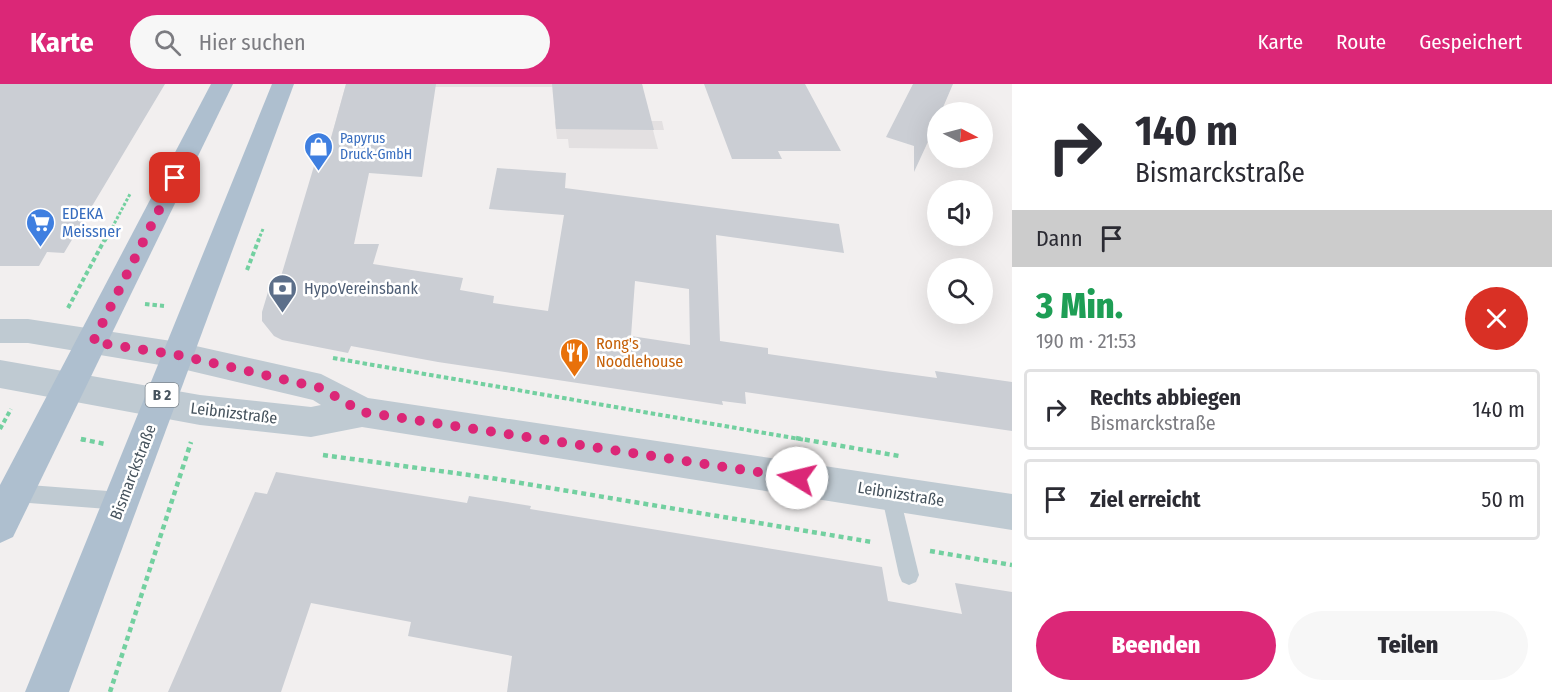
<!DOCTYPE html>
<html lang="de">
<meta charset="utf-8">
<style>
body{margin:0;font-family:"Fira Sans Condensed",sans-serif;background:#f7f7f7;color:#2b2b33;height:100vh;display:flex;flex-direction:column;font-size:22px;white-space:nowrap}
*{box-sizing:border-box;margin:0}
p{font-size:20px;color:#7c7c81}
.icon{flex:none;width:33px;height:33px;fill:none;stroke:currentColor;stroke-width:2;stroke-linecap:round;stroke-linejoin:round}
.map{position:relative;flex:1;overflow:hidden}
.details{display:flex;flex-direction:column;background:#fff;width:540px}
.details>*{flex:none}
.top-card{background:#fff;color:#2b2b33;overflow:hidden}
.needle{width:39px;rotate:96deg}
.tools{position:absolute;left:927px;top:18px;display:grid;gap:12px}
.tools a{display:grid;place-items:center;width:66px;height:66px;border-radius:50%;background:#fff;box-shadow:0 6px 24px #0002;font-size:30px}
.pin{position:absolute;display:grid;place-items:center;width:51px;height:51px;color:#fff;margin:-26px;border-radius:12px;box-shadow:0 3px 9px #0006}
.me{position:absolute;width:66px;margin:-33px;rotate:279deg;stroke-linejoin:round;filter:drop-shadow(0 0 4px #0008)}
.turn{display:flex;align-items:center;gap:21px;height:126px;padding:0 24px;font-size:27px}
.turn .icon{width:78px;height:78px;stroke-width:2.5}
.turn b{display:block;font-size:42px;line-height:51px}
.then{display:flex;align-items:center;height:57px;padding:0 24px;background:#0003;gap:12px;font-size:22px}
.round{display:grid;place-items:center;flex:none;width:63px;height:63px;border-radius:32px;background:#f7f7f7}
.overview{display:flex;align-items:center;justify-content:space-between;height:102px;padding:0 24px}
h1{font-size:36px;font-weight:800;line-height:45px;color:#1e9e55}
.cta{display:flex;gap:12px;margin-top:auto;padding:12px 24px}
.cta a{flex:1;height:69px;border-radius:36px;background:#db2777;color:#fff;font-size:24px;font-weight:800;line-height:69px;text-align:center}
.cta a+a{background:#f7f7f7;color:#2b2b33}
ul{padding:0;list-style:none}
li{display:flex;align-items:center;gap:18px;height:81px;margin:0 12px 9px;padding:0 12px;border:3px solid #e1e1e2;border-radius:6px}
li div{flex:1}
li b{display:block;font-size:22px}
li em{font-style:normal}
header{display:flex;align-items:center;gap:36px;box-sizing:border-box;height:84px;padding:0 30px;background:#db2777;color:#fff}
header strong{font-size:28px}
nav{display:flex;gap:33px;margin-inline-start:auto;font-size:21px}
.search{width:420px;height:54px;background:#f7f7f7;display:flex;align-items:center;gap:15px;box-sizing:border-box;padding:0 21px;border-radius:33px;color:#7c7c81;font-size:22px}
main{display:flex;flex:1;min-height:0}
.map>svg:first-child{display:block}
.education{fill:#e3e0e1}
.building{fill:#cbced4;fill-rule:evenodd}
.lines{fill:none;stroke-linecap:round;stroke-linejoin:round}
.path-far2{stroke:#73d0a0;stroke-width:3;stroke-dasharray:3 2;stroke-linecap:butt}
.path-far1{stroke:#73d0a0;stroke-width:4;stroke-dasharray:4.5 3;stroke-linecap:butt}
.path{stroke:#73d0a0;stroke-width:4.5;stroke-dasharray:5 4;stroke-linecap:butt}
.service{fill:#bfcad2;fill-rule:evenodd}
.tertiary{fill:#bfcad2;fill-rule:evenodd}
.primary{fill:#aebfcf;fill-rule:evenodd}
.route{stroke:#db2777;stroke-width:10;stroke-dasharray:0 18}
.labels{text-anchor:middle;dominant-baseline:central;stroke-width:5;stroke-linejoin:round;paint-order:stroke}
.far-shop-label{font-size:14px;fill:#366cbe;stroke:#fff;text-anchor:start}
.shield{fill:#fff;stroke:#7e878e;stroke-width:1.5}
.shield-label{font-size:15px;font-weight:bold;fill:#46535d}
.shop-label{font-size:16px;fill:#366cbe;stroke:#fff;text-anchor:start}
.service-label{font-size:16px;fill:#4e5e75;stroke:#fff;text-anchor:start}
.food-label{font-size:16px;fill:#c56008;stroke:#fff;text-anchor:start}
.street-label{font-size:16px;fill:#46535d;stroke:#fff}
</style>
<header>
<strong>Karte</strong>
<div class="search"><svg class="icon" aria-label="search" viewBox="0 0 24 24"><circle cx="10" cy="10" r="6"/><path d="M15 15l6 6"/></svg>Hier suchen</div>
<nav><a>Karte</a><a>Route</a><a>Gespeichert</a></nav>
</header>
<main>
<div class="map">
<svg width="1012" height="608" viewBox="0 0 1012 608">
<rect width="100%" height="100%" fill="#f2efef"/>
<path class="education" d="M346,0H642L643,3H621L651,37H662L664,46H653L658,65L569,64L568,55H557L555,38L578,3H418L326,72Z"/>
<g class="building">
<path d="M0,0H165L64,169L47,168L39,182H0Z"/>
<path d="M346,0H436L422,93L369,89L354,160H379L373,180L463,194L460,206L494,212L493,219L548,227L564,131L489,125L497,84L566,89L565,104L839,140L844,169L716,151L720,257L768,264V270L885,287L937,294L935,287L1012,298V347L745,308L746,320L722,317L723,321L438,278L351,262L348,269L282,256L274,252L262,237V228L268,208L276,209L317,72H326ZM635,197L689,205L690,261L631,252Z"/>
<path d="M552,0H642L654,46L556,45Z"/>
<path d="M704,0H805L841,67H778L782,75H732Z"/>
<path d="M913,0H953L941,28H938V36L914,88V62L886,53Z"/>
<path d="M276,388L467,419L469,412L531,422L530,425L882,483L888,517L962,530L955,499L1012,508V608H507L512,572L408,552L411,538L311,519L281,608H168L255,408L267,410Z"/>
</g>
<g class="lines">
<g class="path-far2">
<path d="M105,157L130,110"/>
<path d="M258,157L263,145"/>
</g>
<g class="path-far1">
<path d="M247,186L259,155"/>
<path d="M145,220L164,222"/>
<path d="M68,224L105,155"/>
<path d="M333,274L805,356"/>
<path d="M0,345L11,325"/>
<path d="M81,355L84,356"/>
</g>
<g class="path">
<path d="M796,354L899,372"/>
<path d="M81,355L105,360"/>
<path d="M323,371L491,394L872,458"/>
<path d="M930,467L1012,481"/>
<path d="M110,608L191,358"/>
</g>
<g class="service">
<path d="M16,400L121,408L128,411L130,417L128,423L121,426L16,418L9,415L7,409L9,403Z"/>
<path d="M890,400L897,403L899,409L919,491L916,498L909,501L902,498L899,491L881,409L883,403Z"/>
</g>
<path class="tertiary" d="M0,235H28L178,258L321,290L368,314L1012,410V446L362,343L311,353L200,341L0,304V276L200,311L311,323L321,321L313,316L178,284L28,259H0Z"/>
<g class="primary">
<path d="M211,0H233L13,453L0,459V401Z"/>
<path d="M272,0H294L69,608H25Z"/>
</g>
</g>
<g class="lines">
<path class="route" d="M175,94L93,258L178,271L321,304L362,328L797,394"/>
</g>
<defs>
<symbol id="shop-pin" viewBox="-11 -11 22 30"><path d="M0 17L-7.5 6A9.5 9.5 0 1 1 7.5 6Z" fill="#3f7fe0" stroke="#fff"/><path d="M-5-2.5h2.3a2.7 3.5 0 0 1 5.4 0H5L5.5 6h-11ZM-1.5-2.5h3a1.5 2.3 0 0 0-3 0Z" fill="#fff"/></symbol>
<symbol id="supermarket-pin" viewBox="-11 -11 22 30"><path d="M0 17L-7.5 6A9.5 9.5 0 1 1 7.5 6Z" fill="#3f7fe0" stroke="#fff"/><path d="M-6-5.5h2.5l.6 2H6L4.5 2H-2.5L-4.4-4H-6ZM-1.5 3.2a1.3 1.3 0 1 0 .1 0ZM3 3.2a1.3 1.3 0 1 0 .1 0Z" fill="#fff"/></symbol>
<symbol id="bank-pin" viewBox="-11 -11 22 30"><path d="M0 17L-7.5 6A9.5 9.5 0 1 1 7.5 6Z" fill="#5c6f8a" stroke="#fff"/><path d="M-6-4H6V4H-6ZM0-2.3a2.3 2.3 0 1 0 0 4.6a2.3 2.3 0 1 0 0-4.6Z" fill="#fff"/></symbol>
<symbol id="restaurant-pin" viewBox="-11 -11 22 30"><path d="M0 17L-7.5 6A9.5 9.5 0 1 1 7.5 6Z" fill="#e8710a" stroke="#fff"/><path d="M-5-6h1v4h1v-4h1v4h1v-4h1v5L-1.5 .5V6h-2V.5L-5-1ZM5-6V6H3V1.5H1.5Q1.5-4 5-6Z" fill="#fff"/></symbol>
</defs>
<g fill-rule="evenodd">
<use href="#shop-pin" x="302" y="46" width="33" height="45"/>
<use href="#supermarket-pin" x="24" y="122" width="33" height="45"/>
<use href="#bank-pin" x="266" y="188" width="33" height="45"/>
<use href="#restaurant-pin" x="558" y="252" width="33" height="45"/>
</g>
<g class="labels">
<g class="far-shop-label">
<text x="340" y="54">Papyrus<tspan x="340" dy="16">Druck-GmbH</tspan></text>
</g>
<rect class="shield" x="145.5" y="299" width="33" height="24" rx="4.5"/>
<g class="shield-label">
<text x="162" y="311">B 2</text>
</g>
<g class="shop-label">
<text x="62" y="129">EDEKA<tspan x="62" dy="18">Meissner</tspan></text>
</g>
<g class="service-label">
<text x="304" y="204">HypoVereinsbank</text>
</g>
<g class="food-label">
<text x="596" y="259">Rong's<tspan x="596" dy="18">Noodlehouse</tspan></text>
</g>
<g class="street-label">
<text transform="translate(234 329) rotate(7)">Leibnizstraße</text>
<text transform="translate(133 388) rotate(-69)">Bismarckstraße</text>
<text transform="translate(901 410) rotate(9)">Leibnizstraße</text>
</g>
</g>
</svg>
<div class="tools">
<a><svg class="needle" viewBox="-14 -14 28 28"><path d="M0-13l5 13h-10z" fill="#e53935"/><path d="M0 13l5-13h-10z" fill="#7c7c81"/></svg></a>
<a><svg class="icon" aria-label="sound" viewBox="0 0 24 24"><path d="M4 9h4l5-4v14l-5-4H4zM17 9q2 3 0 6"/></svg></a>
<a><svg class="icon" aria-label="search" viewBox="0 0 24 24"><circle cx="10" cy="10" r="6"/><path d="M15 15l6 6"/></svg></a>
</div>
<div class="pin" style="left:175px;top:94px;background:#d93025"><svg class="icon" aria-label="arrive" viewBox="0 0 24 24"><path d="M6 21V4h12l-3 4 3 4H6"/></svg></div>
<svg class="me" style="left:797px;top:394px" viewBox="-20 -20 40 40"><circle r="19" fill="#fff"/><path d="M0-13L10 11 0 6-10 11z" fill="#db2777"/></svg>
</div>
<section class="details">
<div class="top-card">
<div class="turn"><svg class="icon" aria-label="right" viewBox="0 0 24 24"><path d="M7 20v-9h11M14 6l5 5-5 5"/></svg><div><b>140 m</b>Bismarckstraße</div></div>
<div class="then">Dann<svg class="icon" aria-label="arrive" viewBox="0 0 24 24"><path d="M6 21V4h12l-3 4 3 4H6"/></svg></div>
</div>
<div class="overview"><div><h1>3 Min.</h1><p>190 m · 21:53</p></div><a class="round" style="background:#d93025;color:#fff"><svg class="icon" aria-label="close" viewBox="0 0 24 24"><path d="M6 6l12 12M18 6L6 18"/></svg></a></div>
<ul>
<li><svg class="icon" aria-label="right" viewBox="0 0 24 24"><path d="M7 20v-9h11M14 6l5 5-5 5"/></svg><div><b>Rechts abbiegen</b><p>Bismarckstraße</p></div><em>140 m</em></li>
<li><svg class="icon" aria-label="arrive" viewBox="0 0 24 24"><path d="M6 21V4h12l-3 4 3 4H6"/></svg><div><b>Ziel erreicht</b></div><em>50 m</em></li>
</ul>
<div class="cta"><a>Beenden</a><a>Teilen</a></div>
</section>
</main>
